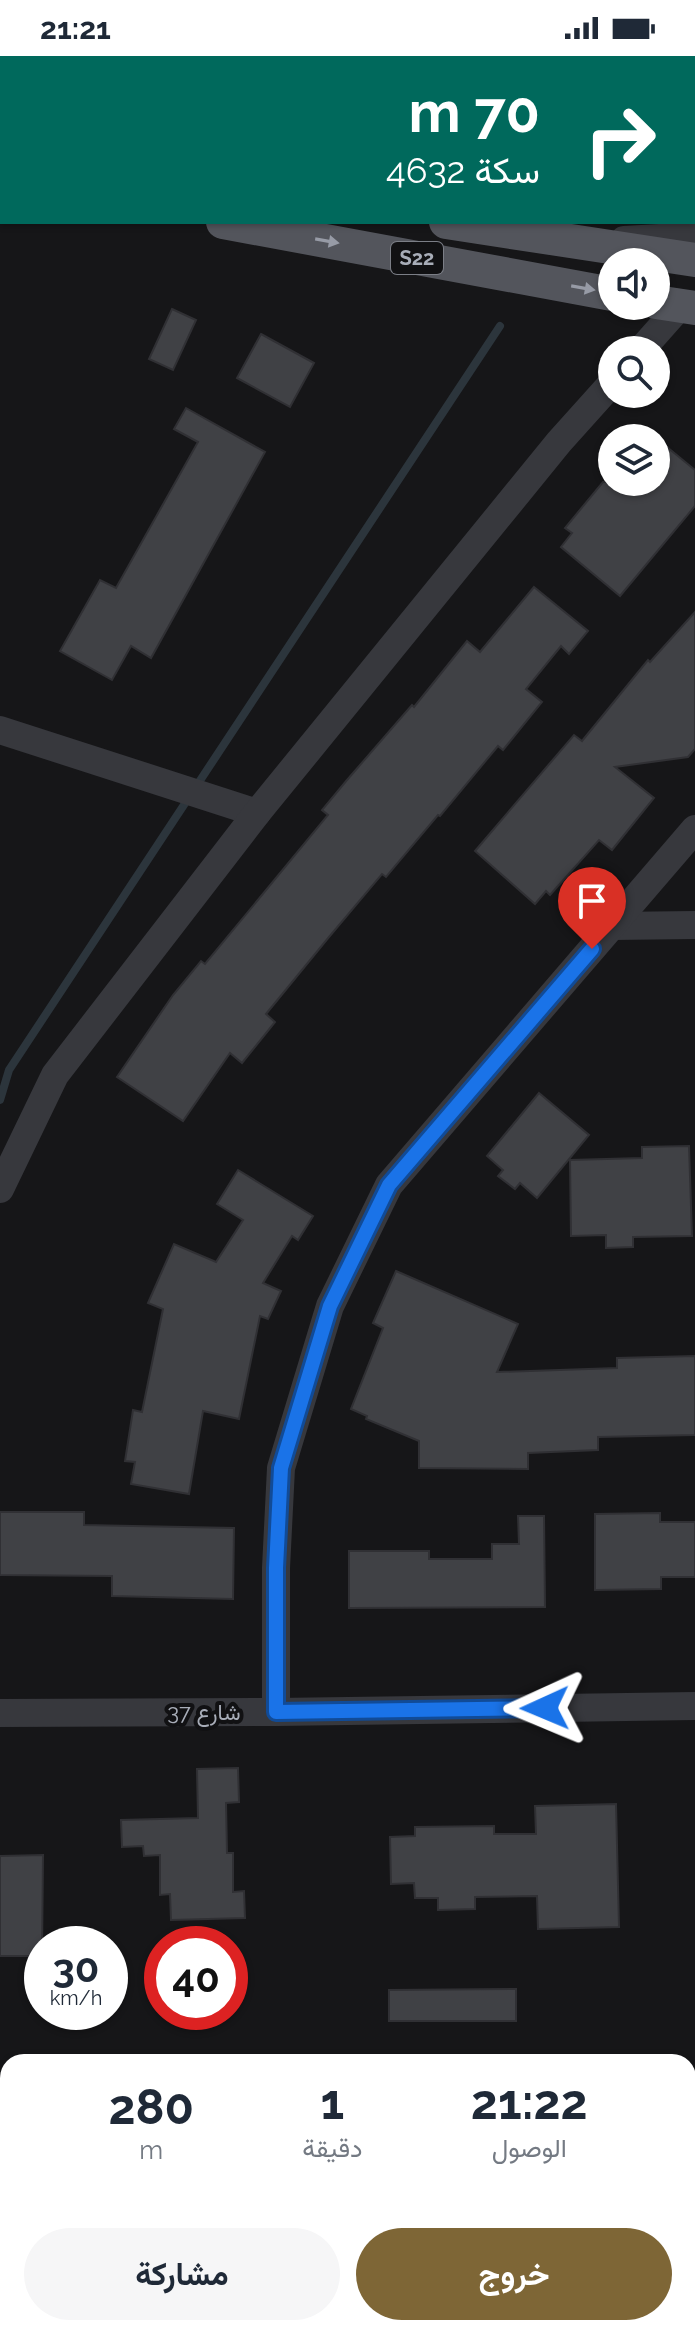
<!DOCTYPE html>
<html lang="ar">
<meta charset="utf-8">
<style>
body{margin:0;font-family:Raleway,Vazirmatn,sans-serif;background:#f6f6f7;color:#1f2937;direction:rtl;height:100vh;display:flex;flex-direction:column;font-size:30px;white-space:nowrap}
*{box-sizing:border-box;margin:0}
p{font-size:26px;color:#747a83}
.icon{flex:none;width:44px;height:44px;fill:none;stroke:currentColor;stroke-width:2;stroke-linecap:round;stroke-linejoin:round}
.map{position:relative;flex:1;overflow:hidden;direction:ltr}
.side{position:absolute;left:0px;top:1998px;width:696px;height:282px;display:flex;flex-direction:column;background:#fff;border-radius:24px 24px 0 0;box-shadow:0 2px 6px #0004;direction:rtl}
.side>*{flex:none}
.guide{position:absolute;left:0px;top:0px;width:696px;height:168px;box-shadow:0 2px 6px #0004;direction:rtl;background:#00695c;color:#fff;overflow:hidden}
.fabs{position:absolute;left:598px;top:192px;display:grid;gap:16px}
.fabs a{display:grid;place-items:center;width:72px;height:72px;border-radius:50%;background:#fff;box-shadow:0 2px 6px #0004;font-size:40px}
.speed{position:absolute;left:24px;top:1870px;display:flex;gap:16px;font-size:40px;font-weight:700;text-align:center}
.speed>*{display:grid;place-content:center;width:104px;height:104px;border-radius:50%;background:#fff;box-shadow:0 2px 6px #0004;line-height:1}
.speed small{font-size:20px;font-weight:400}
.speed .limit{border:12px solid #d22;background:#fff;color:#111}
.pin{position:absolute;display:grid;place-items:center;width:68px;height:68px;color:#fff;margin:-82px -34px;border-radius:50% 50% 50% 0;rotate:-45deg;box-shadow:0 0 8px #0007}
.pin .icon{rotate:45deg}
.me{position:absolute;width:88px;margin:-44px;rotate:269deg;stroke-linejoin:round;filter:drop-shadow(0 0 6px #0008)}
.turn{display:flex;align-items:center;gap:28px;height:168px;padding:0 24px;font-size:36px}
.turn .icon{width:104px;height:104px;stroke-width:2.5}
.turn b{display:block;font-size:56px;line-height:68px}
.eta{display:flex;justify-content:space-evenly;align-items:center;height:136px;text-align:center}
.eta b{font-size:48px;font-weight:700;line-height:56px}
.primary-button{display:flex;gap:16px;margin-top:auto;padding:16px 24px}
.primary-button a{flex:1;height:92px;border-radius:48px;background:#7e6636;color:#fff;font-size:32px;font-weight:700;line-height:92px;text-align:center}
.primary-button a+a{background:#f6f6f7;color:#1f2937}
.status{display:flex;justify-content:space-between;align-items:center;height:56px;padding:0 40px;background:#fff;direction:ltr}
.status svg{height:22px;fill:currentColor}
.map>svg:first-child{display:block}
.water{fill:#2c353c}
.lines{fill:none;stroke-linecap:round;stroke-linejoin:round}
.stream{stroke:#2c353c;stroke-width:8}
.building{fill:#404145;stroke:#303034;stroke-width:2}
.minor{stroke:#37383d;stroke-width:28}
.major{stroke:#53555c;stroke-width:34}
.oneway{fill:#979ba6}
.route-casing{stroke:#114b97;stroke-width:20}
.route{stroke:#1a73e8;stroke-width:14}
.labels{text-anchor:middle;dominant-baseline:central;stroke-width:8;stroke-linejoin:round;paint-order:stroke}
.shield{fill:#111113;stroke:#7b7e86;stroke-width:2}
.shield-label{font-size:20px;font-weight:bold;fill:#a8adb8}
.street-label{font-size:22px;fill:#a8adb8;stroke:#111113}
</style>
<div class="status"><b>21:21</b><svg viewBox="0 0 49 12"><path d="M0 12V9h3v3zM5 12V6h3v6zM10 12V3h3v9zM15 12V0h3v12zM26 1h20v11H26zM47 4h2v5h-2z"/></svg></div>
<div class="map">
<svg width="695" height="2279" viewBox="0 0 695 2279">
<rect width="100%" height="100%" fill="#161618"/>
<path class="water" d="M688,2061L695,2062V2279H0V2144L8,2142V2272H688Z"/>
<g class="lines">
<g class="stream">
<path d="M677,2L678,0"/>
<path d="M0,1044L9,1014L500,270"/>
</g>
</g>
<g class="building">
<path d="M172,253L196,264L173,314L149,303Z"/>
<path d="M261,278L314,307L290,351L237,322Z"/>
<path d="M186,352L265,396L151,602L131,590L112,624L60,595L100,524L116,532L198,386L174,373Z"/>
<path d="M656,382L695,414V450L620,540L561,491L572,477L565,472L603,426H656Z"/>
<path d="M534,531L588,575L569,598L561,590L526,633L542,646L503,694L498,690L440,760L438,759L386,821L382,818L329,881L266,958L275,966L242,1007L230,997L183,1065L117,1021L173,939L201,905L205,908L328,759L322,754L347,724L412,649L414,651L467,585L480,596Z"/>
<path d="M695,556V693L688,701L615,711L654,742L612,794L599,784L550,839L546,835L535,848L475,795L574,679L582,685L648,604L650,606Z"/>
<path d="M539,1037L589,1079L537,1142L520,1127L515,1133L498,1120L503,1114L487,1100Z"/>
<path d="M689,1090L692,1180L633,1181V1191L606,1192V1179L571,1180L570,1104L642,1102V1091Z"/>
<path d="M238,1114L313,1160L298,1184L292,1180L263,1227L281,1235L268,1263L260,1260L239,1363L203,1355L189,1438L131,1428L135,1406L125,1405L133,1354L142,1356L163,1253L148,1247L174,1188L216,1206L243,1164L217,1148Z"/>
<path d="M396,1215L518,1268L497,1316L617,1312V1302L695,1300V1379L598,1381V1394L528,1397V1413L419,1412V1385L366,1363L367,1360L351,1353L383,1272L373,1267Z"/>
<path d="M0,1456H84V1469L234,1472L233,1543L112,1540V1520L0,1519Z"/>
<path d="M660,1457V1466H695V1521H661V1533L595,1534V1458Z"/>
<path d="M518,1460H544L545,1551L349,1552V1495H429V1503H492V1488H519Z"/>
<path d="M238,1712L239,1746L226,1747L227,1797H233V1836L244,1835L245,1862L171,1864L170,1838L160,1839V1799L144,1800L143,1790L122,1791L121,1764L198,1762L197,1713Z"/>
<path d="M616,1748L619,1871L538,1873L537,1840L475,1841V1853L438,1854V1842H415L414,1827L391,1828L390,1781L415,1780V1771L494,1770V1778H536L535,1750Z"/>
<path d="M43,1799L42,1900H0V1800Z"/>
<path d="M516,1933V1965H389V1934Z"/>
</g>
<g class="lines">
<g class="minor">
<path d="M267,2L268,0"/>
<path d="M624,184L695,180"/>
<path d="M641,294L680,250"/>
<path d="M0,674L257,757"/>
<path d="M612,870L695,869"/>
<path d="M0,1133L55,1019L257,757L559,386L612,327"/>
<path d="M276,1656V1512L281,1412L330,1250L389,1129L695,773"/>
<path d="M0,1657L276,1656L695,1650"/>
</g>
<g class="major">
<path d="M0,97H2"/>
<path d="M0,129H2"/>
<path d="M223,166L612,238"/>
<path d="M446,166L695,204"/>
<path d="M656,246L695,252"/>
</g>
</g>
<defs><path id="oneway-solid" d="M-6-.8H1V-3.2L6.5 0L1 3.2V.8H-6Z" transform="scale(2)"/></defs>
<g class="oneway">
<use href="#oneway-solid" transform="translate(327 185) rotate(10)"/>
<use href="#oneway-solid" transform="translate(583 232) rotate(10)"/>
</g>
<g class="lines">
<defs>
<path id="route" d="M545,1652L276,1656V1512L281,1412L330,1250L389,1129L592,893"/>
</defs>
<use href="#route" class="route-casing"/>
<use href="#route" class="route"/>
</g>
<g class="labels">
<rect class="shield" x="391" y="186" width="52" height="32" rx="6"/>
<g class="shield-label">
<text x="417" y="202">S22</text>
</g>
<g class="street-label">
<text x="204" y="1656">شارع 37</text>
</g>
</g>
</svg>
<div class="fabs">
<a><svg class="icon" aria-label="sound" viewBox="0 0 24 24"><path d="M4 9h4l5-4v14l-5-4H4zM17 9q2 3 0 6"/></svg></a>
<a><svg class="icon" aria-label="search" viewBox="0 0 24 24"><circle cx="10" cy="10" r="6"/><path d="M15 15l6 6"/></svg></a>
<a><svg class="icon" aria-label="layers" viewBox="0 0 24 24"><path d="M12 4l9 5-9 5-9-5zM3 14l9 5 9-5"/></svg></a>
</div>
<div class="speed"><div>30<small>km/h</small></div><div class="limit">40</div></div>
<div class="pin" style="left:592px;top:893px;background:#d93025"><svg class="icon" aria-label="arrive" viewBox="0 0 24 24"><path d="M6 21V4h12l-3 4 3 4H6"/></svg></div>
<svg class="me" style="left:545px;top:1652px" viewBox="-20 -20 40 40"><path d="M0-17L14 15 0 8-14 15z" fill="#1a73e8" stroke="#fff" stroke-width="4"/></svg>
<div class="guide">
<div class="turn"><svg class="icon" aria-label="right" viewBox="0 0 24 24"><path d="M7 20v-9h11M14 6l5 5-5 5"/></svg><div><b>70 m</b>سكة 4632</div></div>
</div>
<section class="side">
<div class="eta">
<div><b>21:22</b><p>الوصول</p></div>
<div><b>1</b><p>دقيقة</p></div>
<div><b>280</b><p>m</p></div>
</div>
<div class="primary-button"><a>خروج</a><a>مشاركة</a></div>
</section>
</div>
